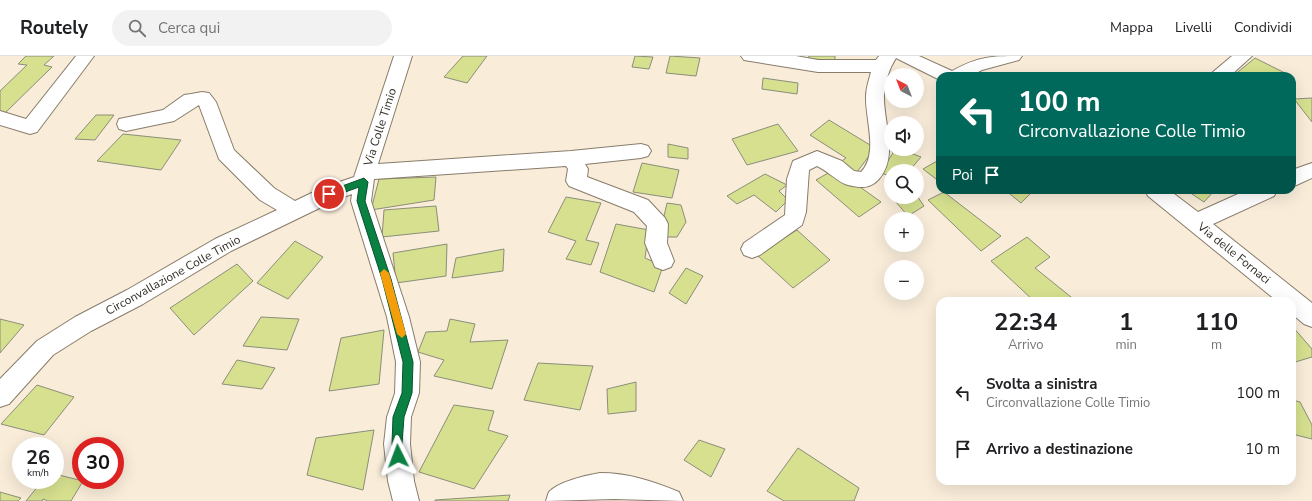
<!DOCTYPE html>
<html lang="it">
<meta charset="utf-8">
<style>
body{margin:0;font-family:"Nunito Sans",sans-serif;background:#f2f2f2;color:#202124;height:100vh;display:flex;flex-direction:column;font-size:15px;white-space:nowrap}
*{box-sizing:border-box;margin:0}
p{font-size:13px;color:#757577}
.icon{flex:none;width:22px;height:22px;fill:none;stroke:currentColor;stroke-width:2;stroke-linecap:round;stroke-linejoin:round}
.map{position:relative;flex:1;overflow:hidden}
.drawer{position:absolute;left:936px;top:241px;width:360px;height:188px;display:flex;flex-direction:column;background:#fff;border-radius:12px;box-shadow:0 4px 16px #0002}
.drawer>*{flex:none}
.hud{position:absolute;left:936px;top:16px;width:360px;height:122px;border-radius:12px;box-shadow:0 4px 16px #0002;background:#00695c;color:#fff;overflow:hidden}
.needle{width:26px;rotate:318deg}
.controls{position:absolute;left:884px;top:12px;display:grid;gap:8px}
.controls a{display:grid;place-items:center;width:40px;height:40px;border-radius:50%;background:#fff;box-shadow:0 4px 16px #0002;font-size:20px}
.speed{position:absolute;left:12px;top:381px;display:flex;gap:8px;font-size:20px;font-weight:700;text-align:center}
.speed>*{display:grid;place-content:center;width:52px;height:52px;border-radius:50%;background:#fff;box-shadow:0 4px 16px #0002;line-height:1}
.speed small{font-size:10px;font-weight:400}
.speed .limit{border:6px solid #d22;background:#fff;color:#111}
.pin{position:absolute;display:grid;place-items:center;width:34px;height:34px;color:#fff;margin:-17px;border:2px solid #fff;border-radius:50%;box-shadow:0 1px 4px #0007}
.me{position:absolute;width:44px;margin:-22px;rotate:357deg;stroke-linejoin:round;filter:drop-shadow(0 0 3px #0008)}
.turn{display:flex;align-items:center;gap:14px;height:84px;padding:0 16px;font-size:18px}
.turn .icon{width:52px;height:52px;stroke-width:2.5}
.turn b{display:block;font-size:28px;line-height:34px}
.then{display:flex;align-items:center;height:38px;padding:0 16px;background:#0003;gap:8px;font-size:15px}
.eta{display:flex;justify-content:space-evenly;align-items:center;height:68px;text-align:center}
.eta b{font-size:24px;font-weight:700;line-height:28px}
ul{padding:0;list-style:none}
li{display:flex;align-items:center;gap:12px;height:56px;padding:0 16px}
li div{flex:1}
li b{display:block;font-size:15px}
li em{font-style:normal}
header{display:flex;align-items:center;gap:24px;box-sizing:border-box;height:56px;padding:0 20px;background:#fff;border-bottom:1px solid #e0e0e0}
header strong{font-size:19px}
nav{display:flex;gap:22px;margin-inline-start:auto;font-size:14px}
.search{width:280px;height:36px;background:#f2f2f2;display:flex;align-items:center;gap:10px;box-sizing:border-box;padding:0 14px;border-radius:22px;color:#757577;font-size:15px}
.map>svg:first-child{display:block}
.building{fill:#d6e08f;stroke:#8b8e7a}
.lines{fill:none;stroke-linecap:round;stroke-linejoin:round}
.minor-casing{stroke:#887c6b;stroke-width:2}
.minor{fill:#fff;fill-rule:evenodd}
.route{fill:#0b8043;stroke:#07532c}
.slow{fill:#f59e0b}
.labels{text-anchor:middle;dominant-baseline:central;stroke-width:3;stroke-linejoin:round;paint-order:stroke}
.street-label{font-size:12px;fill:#322d26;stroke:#fff}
</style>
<header>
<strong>Routely</strong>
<div class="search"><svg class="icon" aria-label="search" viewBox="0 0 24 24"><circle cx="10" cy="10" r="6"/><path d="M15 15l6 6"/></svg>Cerca qui</div>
<nav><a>Mappa</a><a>Livelli</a><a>Condividi</a></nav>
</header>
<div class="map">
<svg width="1312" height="445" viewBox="0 0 1312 445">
<rect width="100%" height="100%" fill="#f9ecd9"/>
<g class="building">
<path d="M26,0H54L44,9L52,11L5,57L0,56V35L27,9L18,8Z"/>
<path d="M463,0H487L467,27L444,21Z"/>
<path d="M635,0L653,1L649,13L632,11Z"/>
<path d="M670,0L700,2L696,20L666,17Z"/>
<path d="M809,0H835V4L808,3Z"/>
<path d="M1255,2L1291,20H1233Z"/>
<path d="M898,14L912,19H895Z"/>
<path d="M763,22L798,27L797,38L762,33Z"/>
<path d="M891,25V38L884,35Z"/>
<path d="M1312,42V66L1294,43Z"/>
<path d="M96,59H114L95,84L75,83Z"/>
<path d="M829,64L875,92L854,120L839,107L846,102L810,79Z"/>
<path d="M778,68L798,95L747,109L732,83Z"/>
<path d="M123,78L181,84L161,114L97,105Z"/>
<path d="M891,80V93H909L908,96L921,101L909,115H891V120L880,117L893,97L884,88Z"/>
<path d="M668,88L688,92V103L668,101Z"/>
<path d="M937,105L940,108V126L923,113Z"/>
<path d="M642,107L679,114L672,142L633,136Z"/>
<path d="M835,113L881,146L859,161L816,124Z"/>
<path d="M765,118L787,129L779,135L788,144L776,156L754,139L737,148L727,140Z"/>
<path d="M436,121L434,144L371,154L379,123Z"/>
<path d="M917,124L923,129L917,138Z"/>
<path d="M1005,134H1034L1021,147Z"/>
<path d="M1186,134H1215L1204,146Z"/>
<path d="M891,136V141L917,140L924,150L908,160L889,138Z"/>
<path d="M944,136L1001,180L981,195L928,144Z"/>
<path d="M566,141L601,147L586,184L599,187L591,209L566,203L576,185L548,176Z"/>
<path d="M667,147L681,149L686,166L677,181H665L664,160Z"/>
<path d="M436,150L439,175L382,181L384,154Z"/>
<path d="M616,168L649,174L645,202L663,210L654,236L600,216Z"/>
<path d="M797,174L830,204L793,232L757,199Z"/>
<path d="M1027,181L1050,201L1035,212L1076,245H1034L991,205Z"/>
<path d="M295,185L323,201L288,243L257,227Z"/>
<path d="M447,188L446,220L396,227L393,197Z"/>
<path d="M504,193L503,215L452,222L456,202Z"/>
<path d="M237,208L253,225L194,279L170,252Z"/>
<path d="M686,212L703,220L686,248L669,237Z"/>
<path d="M261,261L299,263L287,294L243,290Z"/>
<path d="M0,263L24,269L0,297Z"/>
<path d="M450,263L475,268L470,286L508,284L492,333L434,320L444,304L418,296L426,276L447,275Z"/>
<path d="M1292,270L1312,293V301L1292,307Z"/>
<path d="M384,274L379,328L329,335L341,282Z"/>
<path d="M237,304L275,312L262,333L222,328Z"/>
<path d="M538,307L593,310L580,354L524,344Z"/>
<path d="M636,326V355L608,358L607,333Z"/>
<path d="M37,329L74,341L44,379L1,368Z"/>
<path d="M1292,344L1300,346L1312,369V383L1296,379L1292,369Z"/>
<path d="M454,349L494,355L488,374L508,380L474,433L419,416Z"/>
<path d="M374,374L363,434L307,419L316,382Z"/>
<path d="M699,384L725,393L711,421L684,404Z"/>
<path d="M798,392L859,432L854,445H784L767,435Z"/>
<path d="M55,418L83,425L71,445H48L43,443L42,445H26L43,424H55Z"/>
<path d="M0,436L21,442L18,445H0Z"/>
<path d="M510,439L508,445H435V444Z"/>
</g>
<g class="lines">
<defs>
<g id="minor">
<path d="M76,0H94L37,76L30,78L0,69V55L26,63Z"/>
<path d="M394,0H412L378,108L571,95L641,88L648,90L651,95L648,100L641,102L585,108L588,113L587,121L648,144L665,162L668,168L667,187L674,205L671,211L663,214L655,211L645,187L647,170L634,156L569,130L566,125L568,113L566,110L374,123L371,145L409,261L420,306L419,337L411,361L410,388L414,425L419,445H393L388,425L384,388L387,361L395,337L396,306L387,261L351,145L352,138L336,144L231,195L143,248L91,275L53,299L9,348L0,351V323L37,285L75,261L127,234L215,183L277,154L260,144L219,103L199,49L174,65L126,75L119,73L117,68L119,63L163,54L184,39L191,38L202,36L209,37L216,46L234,94L274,132L295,145L322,132L354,121Z"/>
<path d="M741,0H796L818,4H876L879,0H919L952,15C979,0 992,0 1022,0L1019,4L982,14L970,20H940V24L896,2C889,13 885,26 884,39C883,66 899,100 879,123C870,133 861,132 848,129C839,127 828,115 817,110L809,114L806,156L802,169L760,199L752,202L744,199L741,193L744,187L785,159L787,123L793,105L817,95L842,105L854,115L861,116C879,97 865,63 866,40C866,32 869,24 871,16H818L744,4Z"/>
<path d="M1232,0H1252L1230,20H1210L1213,16Z"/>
<path d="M1312,107V122L1292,131V114Z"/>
<path d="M1145,134H1169L1198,156L1247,134H1277L1274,140L1213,168L1312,247V271L1304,268L1292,258V245H1277L1148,140Z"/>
<path d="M600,417C628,417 653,425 679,436L683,445L614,443L546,445C547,442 548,438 549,436C558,426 587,419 600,417Z"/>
</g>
</defs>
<use href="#minor" class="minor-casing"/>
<use href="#minor" class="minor"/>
</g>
<path class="route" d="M364,122L368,126L365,145L391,223L413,306L412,337L404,361L402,388L404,400L402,404L398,405L395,404L392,388L393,361L402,337L403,306L382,223L357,145L359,131L329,142L325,138L326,136Z"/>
<path class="slow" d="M384,213L389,217L406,278L402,282L397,278L380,217Z"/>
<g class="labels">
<g class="street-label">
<text transform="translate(380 71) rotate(-72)">Via Colle Timio</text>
<text transform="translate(1234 197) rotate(39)">Via delle Fornaci</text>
<text transform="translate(173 219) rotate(-29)">Circonvallazione Colle Timio</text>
</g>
</g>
</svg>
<div class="controls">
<a><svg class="needle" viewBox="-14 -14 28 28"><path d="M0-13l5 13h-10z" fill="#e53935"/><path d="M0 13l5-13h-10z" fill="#757577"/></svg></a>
<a><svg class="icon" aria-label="sound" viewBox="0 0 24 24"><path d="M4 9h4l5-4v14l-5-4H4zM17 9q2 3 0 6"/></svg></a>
<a><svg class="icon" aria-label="search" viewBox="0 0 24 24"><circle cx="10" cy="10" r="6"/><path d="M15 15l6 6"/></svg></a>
<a>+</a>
<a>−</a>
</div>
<div class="speed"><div>26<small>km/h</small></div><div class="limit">30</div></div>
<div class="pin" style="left:329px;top:138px;background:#d93025"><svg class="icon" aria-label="arrive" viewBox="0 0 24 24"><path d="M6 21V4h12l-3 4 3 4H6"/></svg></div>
<svg class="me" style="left:398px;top:400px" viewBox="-20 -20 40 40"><path d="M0-17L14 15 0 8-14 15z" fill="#0b8043" stroke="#fff" stroke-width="4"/></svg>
<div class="hud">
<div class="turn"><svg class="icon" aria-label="left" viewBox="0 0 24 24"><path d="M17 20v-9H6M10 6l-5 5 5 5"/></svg><div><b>100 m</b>Circonvallazione Colle Timio</div></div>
<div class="then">Poi<svg class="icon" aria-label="arrive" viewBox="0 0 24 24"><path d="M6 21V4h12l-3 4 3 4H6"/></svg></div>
</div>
<section class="drawer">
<div class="eta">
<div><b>22:34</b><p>Arrivo</p></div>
<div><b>1</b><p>min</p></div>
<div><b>110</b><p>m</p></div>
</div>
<ul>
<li><svg class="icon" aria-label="left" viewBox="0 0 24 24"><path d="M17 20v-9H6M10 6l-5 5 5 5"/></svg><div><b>Svolta a sinistra</b><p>Circonvallazione Colle Timio</p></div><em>100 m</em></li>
<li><svg class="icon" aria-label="arrive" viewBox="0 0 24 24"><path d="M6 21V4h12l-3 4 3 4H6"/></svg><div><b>Arrivo a destinazione</b></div><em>10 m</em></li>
</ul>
</section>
</div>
